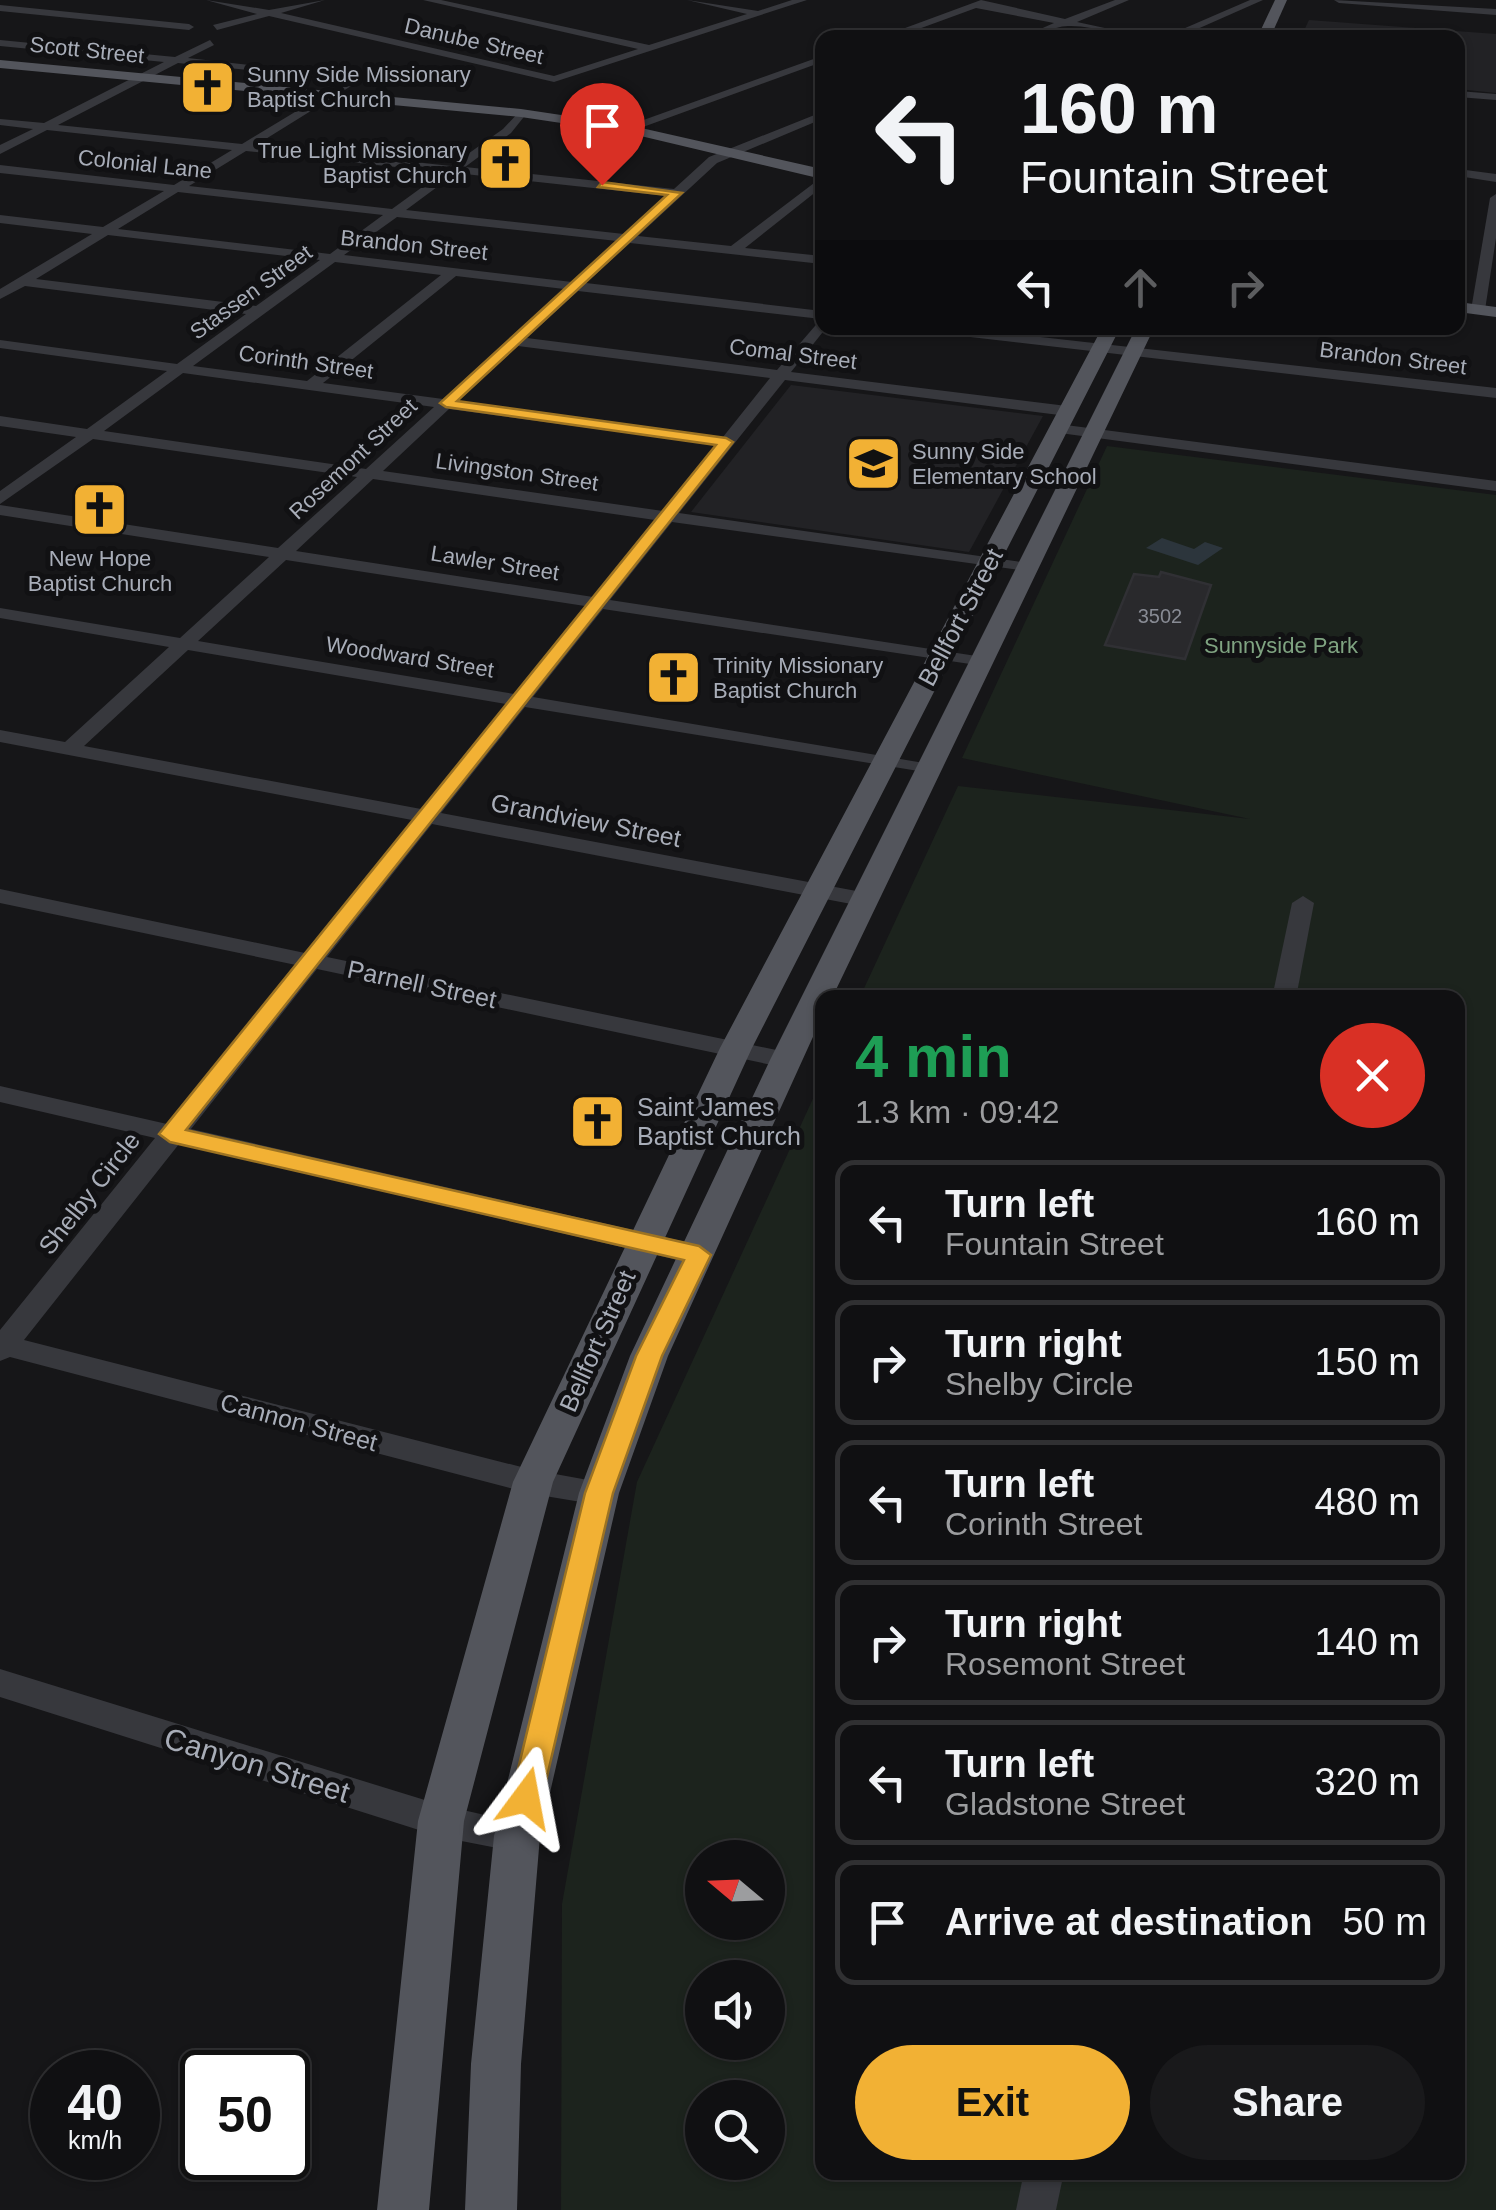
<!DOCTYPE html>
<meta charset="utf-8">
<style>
body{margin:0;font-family:Arial,sans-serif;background:#19191b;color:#f1f3f6;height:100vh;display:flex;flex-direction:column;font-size:38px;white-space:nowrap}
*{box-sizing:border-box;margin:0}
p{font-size:32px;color:#9c9d9f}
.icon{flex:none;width:55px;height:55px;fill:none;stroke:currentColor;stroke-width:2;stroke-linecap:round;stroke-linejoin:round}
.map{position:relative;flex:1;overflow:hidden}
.panel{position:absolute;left:815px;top:990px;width:650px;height:1190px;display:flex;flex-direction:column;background:#101012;border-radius:20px;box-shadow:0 2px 8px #0004,0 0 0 2px #303032}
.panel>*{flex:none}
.guide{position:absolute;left:815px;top:30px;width:650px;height:305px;border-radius:20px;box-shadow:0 2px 8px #0004,0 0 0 2px #303032;background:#101012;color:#f1f3f6;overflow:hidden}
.needle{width:65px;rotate:289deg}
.controls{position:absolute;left:685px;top:1840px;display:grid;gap:20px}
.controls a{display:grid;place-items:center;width:100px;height:100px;border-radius:50%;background:#101012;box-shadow:0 2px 8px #0004,0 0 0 2px #303032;font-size:50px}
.speed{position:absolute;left:30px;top:2050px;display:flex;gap:20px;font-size:50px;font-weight:700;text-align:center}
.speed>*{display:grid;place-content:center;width:130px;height:130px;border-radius:50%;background:#101012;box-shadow:0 2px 8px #0004,0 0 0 2px #303032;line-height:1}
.speed small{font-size:25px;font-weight:400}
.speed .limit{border:5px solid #111;border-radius:15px;background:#fff;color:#111}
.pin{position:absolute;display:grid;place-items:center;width:85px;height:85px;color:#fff;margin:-102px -42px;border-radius:50% 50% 50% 0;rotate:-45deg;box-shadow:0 0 10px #0007}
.pin .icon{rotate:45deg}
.me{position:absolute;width:110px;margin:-55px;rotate:13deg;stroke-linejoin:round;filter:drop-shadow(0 0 8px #0008)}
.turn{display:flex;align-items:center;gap:35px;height:210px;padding:0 40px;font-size:45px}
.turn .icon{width:130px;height:130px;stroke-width:2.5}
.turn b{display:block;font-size:70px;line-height:85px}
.lanes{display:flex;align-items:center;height:95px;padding:0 40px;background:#0003;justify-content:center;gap:50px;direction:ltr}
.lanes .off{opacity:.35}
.round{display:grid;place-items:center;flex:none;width:105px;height:105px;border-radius:52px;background:#19191b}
.summary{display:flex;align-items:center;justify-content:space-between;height:170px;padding:0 40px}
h1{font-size:60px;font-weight:600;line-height:75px;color:#1e9e55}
.primary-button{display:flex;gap:20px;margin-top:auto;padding:20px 40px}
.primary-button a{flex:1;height:115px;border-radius:60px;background:#f2b134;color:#111;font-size:40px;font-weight:600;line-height:115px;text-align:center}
.primary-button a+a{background:#19191b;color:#f1f3f6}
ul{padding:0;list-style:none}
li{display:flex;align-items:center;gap:30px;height:125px;margin:0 20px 15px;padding:0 20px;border:5px solid #303032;border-radius:20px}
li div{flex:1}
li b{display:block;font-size:38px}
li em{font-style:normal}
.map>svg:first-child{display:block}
.built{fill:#222225}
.green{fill:#1c231d;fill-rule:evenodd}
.water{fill:#2c353c}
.building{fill:#29292c;stroke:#303034;stroke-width:2.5}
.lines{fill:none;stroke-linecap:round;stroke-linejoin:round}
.minor{fill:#37383d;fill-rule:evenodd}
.major{fill:#53555c;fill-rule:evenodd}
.route{fill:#f2b134;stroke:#9d7322;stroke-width:2.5}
.labels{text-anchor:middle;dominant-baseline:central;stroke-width:10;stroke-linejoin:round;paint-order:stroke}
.number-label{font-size:20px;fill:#888b94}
.far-street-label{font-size:22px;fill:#a8adb8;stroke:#111113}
.far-poi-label{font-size:22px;fill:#a8adb8;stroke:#111113;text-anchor:start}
.far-park-label{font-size:22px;fill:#7fa381;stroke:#111113}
.street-label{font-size:25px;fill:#a8adb8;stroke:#111113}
.poi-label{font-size:25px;fill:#a8adb8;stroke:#111113;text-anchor:start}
.near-street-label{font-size:30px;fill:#a8adb8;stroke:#111113}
</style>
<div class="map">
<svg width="1496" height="2210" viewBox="0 0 1496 2210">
<rect width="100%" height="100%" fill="#161618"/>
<g class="built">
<path d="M1309,20L1496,34V93L1458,89V38L1301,37Z"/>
<path d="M791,385L1043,416L969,552L691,512Z"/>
</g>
<path class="green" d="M1107,446L1496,495V2210H561L562,1904L637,1482L822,1079V2172H1458V998L860,997L958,786L1250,819L962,758ZM702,1858H768V1922H702ZM702,1978H768V2042H702ZM702,2098H768V2162H702Z"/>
<path class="water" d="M1162,538L1194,549L1205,542L1223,548L1198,565L1146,548Z"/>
<path class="building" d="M1161,572L1211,585L1185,659L1105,645L1134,574L1159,577Z"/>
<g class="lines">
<g class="minor">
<path d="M206,0L269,10L325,0L281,13L554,76L638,49L423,0H441L649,45L747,14L687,0L758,11L792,0H807L554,82L269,16L217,30L213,25L257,14Z"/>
<path d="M981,0L1065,19L1115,0H1129L1077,22L1151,38C1123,38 1095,25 1068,26C1052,26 1038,38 1020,38L1054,23L976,8L894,38H878Z"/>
<path d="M1250,0H1263L1177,38H1162Z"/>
<path d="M1334,0L1496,9V15L1339,3Z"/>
<path d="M0,5L189,24L194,27L189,30L0,11Z"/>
<path d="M0,40L175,57L210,40L214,45L188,58L364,78L256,145L451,166L503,129L521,110L527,113L511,133L465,167L674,189L709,157L822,112V119L717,163L638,236L731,246L822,177V187L745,248L822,256V264L630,243L586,283L822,311V328H826L791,372L1067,406L1075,411L1067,416L785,380L679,513L1028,563L1034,564V572L672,522L610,600L983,657L990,659V667L603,609L533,697L930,764L940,770L937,774L525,707L441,813L867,893L878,900L875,905L867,907L432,824L327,957L786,1052L798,1060L795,1066L786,1068L317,969L191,1129L699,1245L709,1248L713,1255L709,1262L699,1265L179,1144L24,1340L533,1470L610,1484L614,1493L610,1502L599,1505L533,1494L10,1357L0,1361V1330L155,1138L0,1102V1086L167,1124L296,965L0,903V889L305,953L412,820L0,742V730L65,742L169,647L0,618V608L180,638L269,557L0,515V505L278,548L357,477L93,439L0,504V491L76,437L0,426V416L87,429L167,371L0,348V340L177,364L246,314L25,286L0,299V289L92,234L0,223V215L103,227L164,191L0,173V165L174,185L232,150L47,130L0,154V145L33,129L0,125V119L44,123L164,62L0,46ZM178,63L348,80L242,144L58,125ZM246,151L443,172L392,209L189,186ZM456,173L667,196L624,234L406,210ZM178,192L383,215L330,254L118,229ZM397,217L617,241L572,282L344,255ZM108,235L320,260L256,306L36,279ZM335,262L441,275L307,381L193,366ZM456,276L564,289L443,399L323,383ZM578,291L821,319L777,370L527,338ZM518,346L770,378L723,437L458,401ZM183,373L434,407L366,469L104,431ZM449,409L716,445L663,511L383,471ZM373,479L655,520L593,597L296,551ZM286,560L585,606L514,694L198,641ZM188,650L506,704L421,809L84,746Z"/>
<path d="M822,56V62L632,131L609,143L599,141L624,127Z"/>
<path d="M1458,91L1496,94V100L1458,97Z"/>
<path d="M1458,169L1496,174V182L1458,176Z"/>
<path d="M1496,194V238L1485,310L1478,314L1471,310L1490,198Z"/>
<path d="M920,328H960L1496,388V398L927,332Z"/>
<path d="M1058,424L1496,481V491L1052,432V426Z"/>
<path d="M1303,896L1314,903L1296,998H1272L1292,903Z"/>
<path d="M0,1669L441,1805L529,1825L535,1836L529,1847L517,1852L441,1837L0,1697Z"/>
<path d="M1024,2172H1064L1056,2210H1016Z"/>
</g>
<g class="major">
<path d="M1275,0H1287L1270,38H1257Z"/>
<path d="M0,60L521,109L628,125L822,169V179L628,133L521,117L0,68Z"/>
<path d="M1458,302L1496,307V317L1458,312Z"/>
<path d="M1102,328H1120L752,1048L553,1482L464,1821L429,2210H377L418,1821L513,1482L720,1048Z"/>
<path d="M1136,328H1154L832,998H822V1017L668,1356L619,1493L540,1836L521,2064L517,2210H465L471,2064L494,1836L579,1493L630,1356L770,1060Z"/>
</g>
</g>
<path class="route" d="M602,182L682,193L457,401L726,438L733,442L186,1130L699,1246L711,1255L662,1356L613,1493L542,1798L538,1808L526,1813L515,1808L511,1798L585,1493L636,1356L684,1260L170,1142L159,1134L716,445L446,407L440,403L667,195L598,187Z"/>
<defs>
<symbol id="church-square" viewBox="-11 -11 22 22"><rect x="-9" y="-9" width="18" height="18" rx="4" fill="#f2b134" stroke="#111113"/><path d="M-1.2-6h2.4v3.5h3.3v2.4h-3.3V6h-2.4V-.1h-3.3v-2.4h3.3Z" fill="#111"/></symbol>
<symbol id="school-square" viewBox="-11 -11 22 22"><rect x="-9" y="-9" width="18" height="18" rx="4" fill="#f2b134" stroke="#111113"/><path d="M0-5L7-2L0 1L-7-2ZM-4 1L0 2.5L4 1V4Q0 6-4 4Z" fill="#111"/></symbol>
</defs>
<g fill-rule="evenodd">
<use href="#church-square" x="176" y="56" width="63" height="63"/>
<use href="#church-square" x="474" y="132" width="63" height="63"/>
<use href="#school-square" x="842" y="432" width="63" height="63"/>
<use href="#church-square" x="68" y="478" width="63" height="63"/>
<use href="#church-square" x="642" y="646" width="63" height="63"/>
<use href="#church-square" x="566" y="1090" width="63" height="63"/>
</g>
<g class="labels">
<g class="number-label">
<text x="1160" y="616">3502</text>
</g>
<g class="far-street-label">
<text transform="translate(474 41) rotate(13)">Danube Street</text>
<text transform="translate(87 50) rotate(6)">Scott Street</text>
<text transform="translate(145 164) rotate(6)">Colonial Lane</text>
<text transform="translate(414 245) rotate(6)">Brandon Street</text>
<text transform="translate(251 292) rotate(-36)">Stassen Street</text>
<text transform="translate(793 354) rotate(7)">Comal Street</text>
<text transform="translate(1393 358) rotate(7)">Brandon Street</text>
<text transform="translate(306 362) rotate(8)">Corinth Street</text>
<text transform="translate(353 459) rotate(-43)">Rosemont Street</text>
<text transform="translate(517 472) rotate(8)">Livingston Street</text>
<text transform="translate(495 563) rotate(9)">Lawler Street</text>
<text transform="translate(410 657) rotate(9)">Woodward Street</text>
</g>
<g class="far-poi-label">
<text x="247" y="74">Sunny Side Missionary<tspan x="247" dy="25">Baptist Church</tspan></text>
<text x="467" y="150" text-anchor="end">True Light Missionary<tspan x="467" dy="25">Baptist Church</tspan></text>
<text x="912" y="451">Sunny Side<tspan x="912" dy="25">Elementary School</tspan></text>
<text x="100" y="558" text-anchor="middle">New Hope<tspan x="100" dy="25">Baptist Church</tspan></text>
<text x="713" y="665">Trinity Missionary<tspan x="713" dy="25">Baptist Church</tspan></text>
</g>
<g class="far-park-label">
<text x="1281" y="645">Sunnyside Park</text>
</g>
<g class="street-label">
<text transform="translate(960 617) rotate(-62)">Bellfort Street</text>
<text transform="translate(586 820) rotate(11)">Grandview Street</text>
<text transform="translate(422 984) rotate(12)">Parnell Street</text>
<text transform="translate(89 1193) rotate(-52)">Shelby Circle</text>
<text transform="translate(597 1341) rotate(-66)">Bellfort Street</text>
<text transform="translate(299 1422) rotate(15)">Cannon Street</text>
</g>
<g class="poi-label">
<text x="637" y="1107">Saint James<tspan x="637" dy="29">Baptist Church</tspan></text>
</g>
<g class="near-street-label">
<text transform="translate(257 1765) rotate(17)">Canyon Street</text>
</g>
</g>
</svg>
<div class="controls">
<a><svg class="needle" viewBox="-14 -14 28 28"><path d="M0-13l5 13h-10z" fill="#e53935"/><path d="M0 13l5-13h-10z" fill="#9c9d9f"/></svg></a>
<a><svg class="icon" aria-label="sound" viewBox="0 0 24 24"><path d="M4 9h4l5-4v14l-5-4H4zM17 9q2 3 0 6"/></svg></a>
<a><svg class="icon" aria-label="search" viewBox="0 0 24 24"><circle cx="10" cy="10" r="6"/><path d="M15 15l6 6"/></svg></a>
</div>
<div class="speed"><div>40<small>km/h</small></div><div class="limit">50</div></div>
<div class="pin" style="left:602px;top:185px;background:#d93025"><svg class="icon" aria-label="arrive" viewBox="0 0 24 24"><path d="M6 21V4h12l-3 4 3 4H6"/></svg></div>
<svg class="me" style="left:526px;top:1798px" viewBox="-20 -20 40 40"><path d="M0-17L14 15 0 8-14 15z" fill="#f2b134" stroke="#fff" stroke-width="4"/></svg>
<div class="guide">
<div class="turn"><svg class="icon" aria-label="left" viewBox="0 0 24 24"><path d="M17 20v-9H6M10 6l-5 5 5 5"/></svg><div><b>160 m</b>Fountain Street</div></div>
<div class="lanes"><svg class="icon" aria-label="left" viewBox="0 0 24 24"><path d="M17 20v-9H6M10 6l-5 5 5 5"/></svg><svg class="icon off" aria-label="ahead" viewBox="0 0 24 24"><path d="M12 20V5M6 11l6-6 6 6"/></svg><svg class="icon off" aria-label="right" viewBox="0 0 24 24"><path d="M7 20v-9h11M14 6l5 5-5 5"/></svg></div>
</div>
<section class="panel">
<div class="summary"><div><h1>4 min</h1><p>1.3 km · 09:42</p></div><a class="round" style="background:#d93025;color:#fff"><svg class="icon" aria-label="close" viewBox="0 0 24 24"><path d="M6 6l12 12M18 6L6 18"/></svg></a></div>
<ul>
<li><svg class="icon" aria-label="left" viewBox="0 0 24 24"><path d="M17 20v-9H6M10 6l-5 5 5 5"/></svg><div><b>Turn left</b><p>Fountain Street</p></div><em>160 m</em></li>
<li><svg class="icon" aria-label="right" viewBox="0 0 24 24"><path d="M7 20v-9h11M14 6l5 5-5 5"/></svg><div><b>Turn right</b><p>Shelby Circle</p></div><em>150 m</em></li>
<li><svg class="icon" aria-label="left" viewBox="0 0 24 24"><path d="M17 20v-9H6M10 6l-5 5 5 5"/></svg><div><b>Turn left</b><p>Corinth Street</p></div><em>480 m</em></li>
<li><svg class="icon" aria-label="right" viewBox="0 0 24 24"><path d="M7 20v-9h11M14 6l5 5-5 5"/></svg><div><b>Turn right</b><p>Rosemont Street</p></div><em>140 m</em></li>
<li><svg class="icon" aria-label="left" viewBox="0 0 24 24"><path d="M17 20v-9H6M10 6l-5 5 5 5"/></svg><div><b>Turn left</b><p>Gladstone Street</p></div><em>320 m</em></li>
<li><svg class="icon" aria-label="arrive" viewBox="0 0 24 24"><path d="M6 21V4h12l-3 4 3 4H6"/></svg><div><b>Arrive at destination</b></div><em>50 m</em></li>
</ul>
<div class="primary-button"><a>Exit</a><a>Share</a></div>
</section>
</div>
